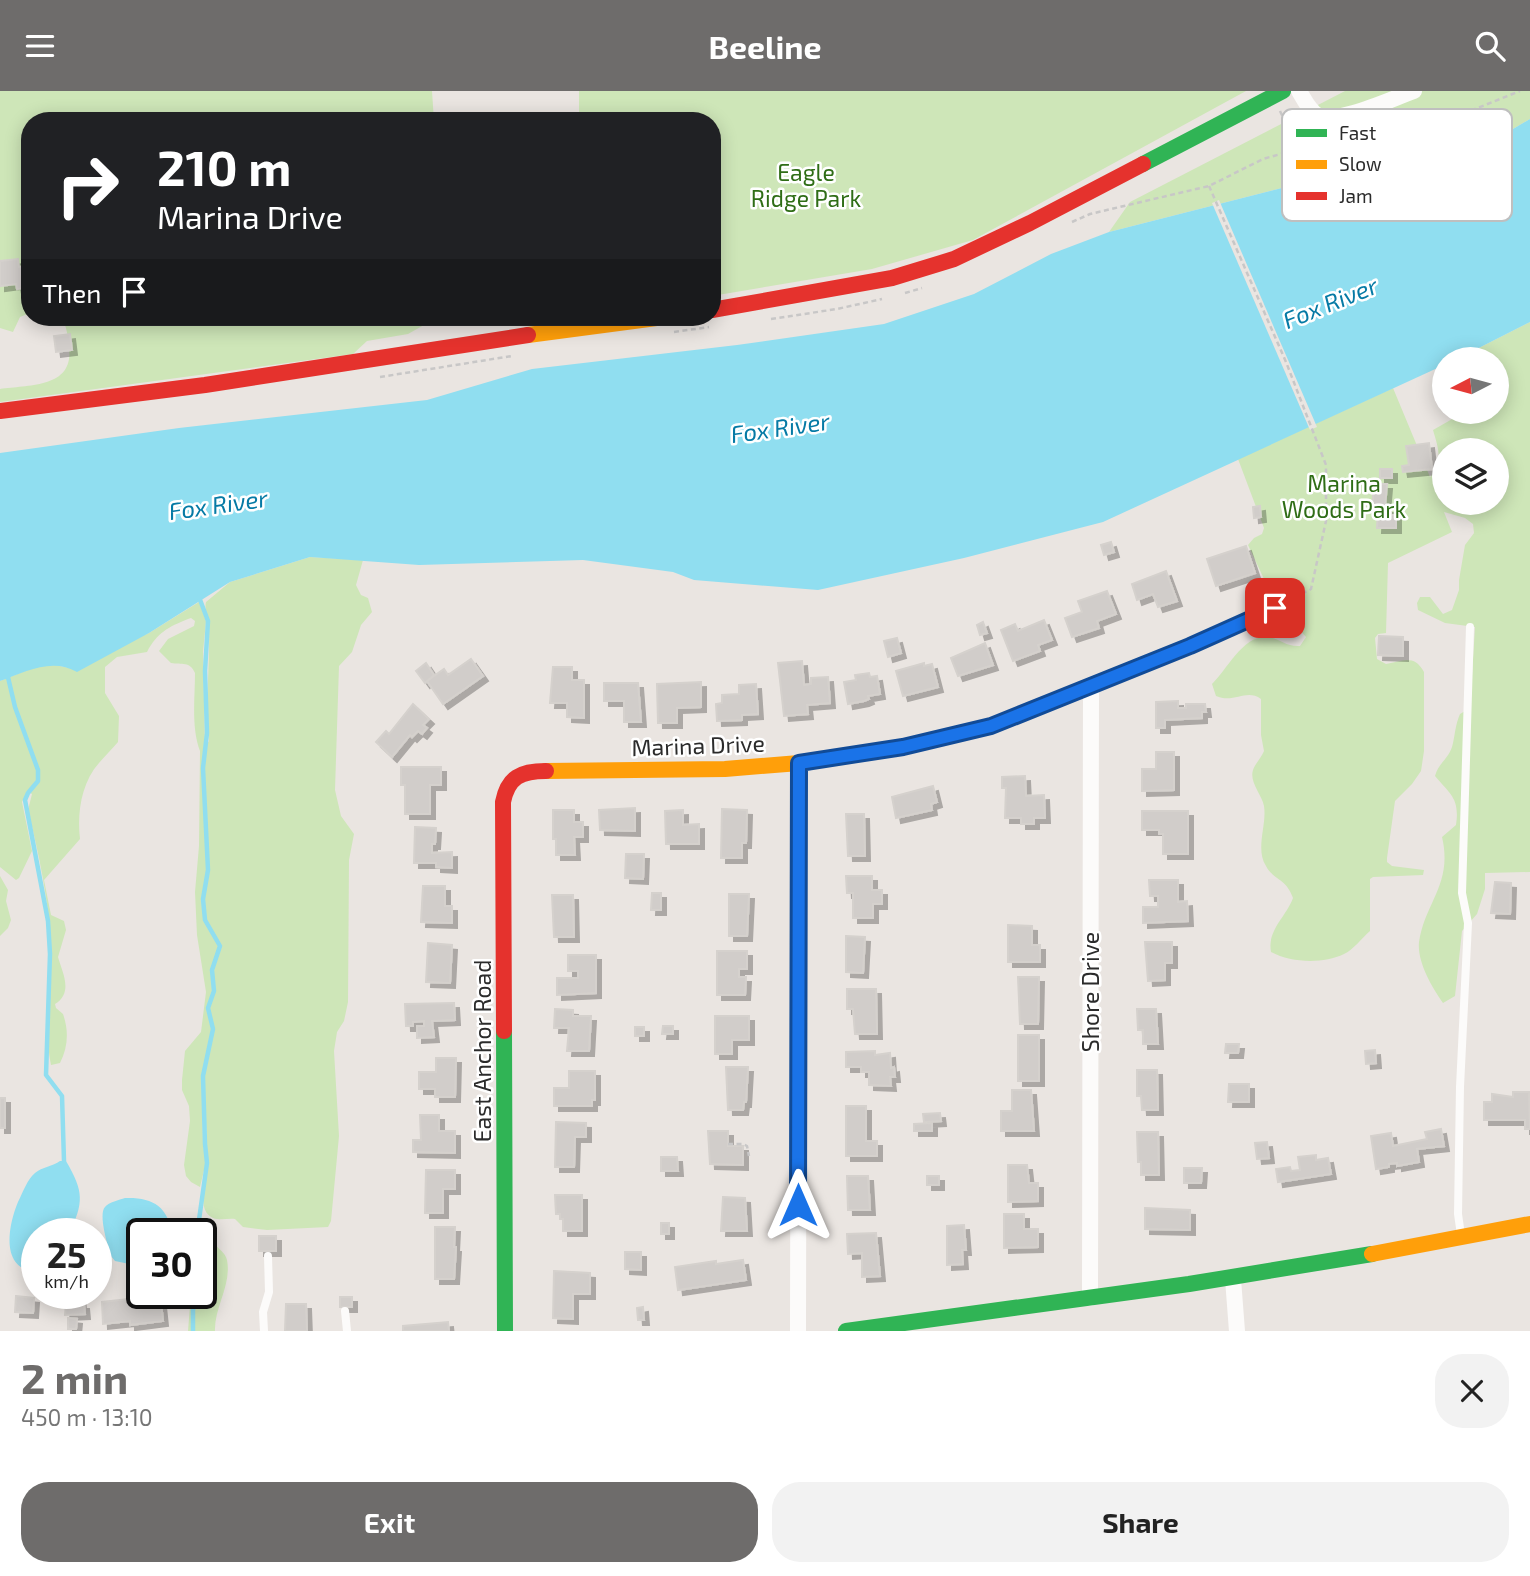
<!DOCTYPE html>
<meta charset="utf-8">
<style>
body{margin:0;font-family:"Exo 2",sans-serif;background:#f2f2f2;color:#222;height:100vh;display:flex;flex-direction:column;font-size:26px;white-space:nowrap}
*{box-sizing:border-box;margin:0}
p{font-size:23px;color:#767676}
.icon{flex:none;width:38px;height:38px;fill:none;stroke:currentColor;stroke-width:2;stroke-linecap:round;stroke-linejoin:round}
.map{position:relative;height:1240px;overflow:hidden}
.side{display:flex;flex-direction:column;background:#fff;flex:1}
.side>*{flex:none}
.guide{position:absolute;left:21px;top:21px;width:700px;height:214px;border-radius:28px;box-shadow:0 4px 18px #0003;background:#202124;color:#fff;overflow:hidden}
.needle{width:46px;rotate:264deg}
.controls{position:absolute;left:1432px;top:256px;display:grid;gap:14px}
.controls a{display:grid;place-items:center;width:77px;height:77px;border-radius:50%;background:#fff;box-shadow:0 4px 18px #0003;font-size:35px}
.speed{position:absolute;left:21px;top:1127px;display:flex;gap:14px;font-size:35px;font-weight:700;text-align:center}
.speed>*{display:grid;place-content:center;width:91px;height:91px;border-radius:50%;background:#fff;box-shadow:0 4px 18px #0003;line-height:1}
.speed small{font-size:18px;font-weight:400}
.speed .limit{border:4px solid #111;border-radius:10px;background:#fff;color:#111}
.pin{position:absolute;display:grid;place-items:center;width:60px;height:60px;color:#fff;margin:-30px;border-radius:14px;box-shadow:0 4px 10px #0006}
.me{position:absolute;width:77px;margin:-38px;rotate:0deg;stroke-linejoin:round;filter:drop-shadow(0 0 5px #0008)}
.turn{display:flex;align-items:center;gap:24px;height:147px;padding:0 21px;font-size:32px}
.turn .icon{width:91px;height:91px;stroke-width:2.5}
.turn b{display:block;font-size:49px;line-height:60px}
.then{display:flex;align-items:center;height:66px;padding:0 21px;background:#0003;gap:14px;font-size:26px}
.round{display:grid;place-items:center;flex:none;width:74px;height:74px;border-radius:28px;background:#f2f2f2}
.headline{display:flex;align-items:center;justify-content:space-between;height:119px;padding:0 21px}
h1{font-size:42px;font-weight:700;line-height:52px;color:#6e6c6b}
.primary-button{display:flex;gap:14px;margin-top:auto;padding:14px 21px}
.primary-button a{flex:1;height:80px;border-radius:28px;background:#6e6c6b;color:#fff;font-size:28px;font-weight:700;line-height:80px;text-align:center}
.primary-button a+a{background:#f2f2f2;color:#222}
header{display:flex;justify-content:space-between;align-items:center;height:91px;padding:0 21px;background:#6e6c6b;color:#fff;font-size:32px;font-weight:700}
.map>svg:first-child{display:block}
.green{fill:#cee6b8;fill-rule:evenodd}
.water{fill:#90def0}
.pier{fill:#eae5e1}
.lines{fill:none;stroke-linecap:round;stroke-linejoin:round}
.stream{stroke:#90def0;stroke-width:4.5}
.building{fill:#d1cdca;stroke:#d5d1cd;stroke-width:2;filter:url(#shadow)}
.path{stroke:#c8c7c7;stroke-width:2.5;stroke-dasharray:5 3.5;stroke-linecap:butt}
.lane{stroke:#fcfbfa;stroke-width:8}
.street{stroke:#fcfbfa;stroke-width:16}
.fast{stroke:#30b455;stroke-width:16}
.slow{stroke:#ff9f0a;stroke-width:16}
.jam{stroke:#e5322d;stroke-width:16}
.route-casing{stroke:#114b97;stroke-width:18}
.route{stroke:#1a73e8;stroke-width:12}
.labels{text-anchor:middle;dominant-baseline:central;stroke-width:5;stroke-linejoin:round;paint-order:stroke}
.park-label{font-size:23px;fill:#2f6d16;stroke:#fff}
.street-label{font-size:23px;fill:#2b2b2b;stroke:#fff}
.water-label{font-size:24px;font-style:italic;fill:#057aa5;stroke:#fff}
.key{fill:#fff;stroke:#bfbfbf;stroke-width:2}
.key-label{font-size:19px;fill:#2b2b2b}
</style>
<header><svg class="icon" aria-label="menu" viewBox="0 0 24 24"><path d="M4 6h16M4 12h16M4 18h16"/></svg>Beeline<svg class="icon" aria-label="search" viewBox="0 0 24 24"><circle cx="10" cy="10" r="6"/><path d="M15 15l6 6"/></svg></header>
<div class="map">
<svg width="1530" height="1240" viewBox="0 0 1530 1240">
<defs>
<filter id="shadow"><feDropShadow dx="5" dy="5" stdDeviation="0" flood-color="#0004"/></filter>
</defs>
<rect width="100%" height="100%" fill="#eae5e1"/>
<g class="green">
<path d="M0,0H432L434,30H30V222L20,226L13,241L0,237Z"/>
<path d="M579,0H1246L973,149L872,178L712,205V30H579Z"/>
<path d="M1345,0H1530V28L1486,54L1450,69L1372,74L1109,141L1130,111Z"/>
<path d="M61,226H424V234L408,243L367,250L353,263L0,311V298C29,294 74,297 69,257C68,246 67,235 61,226Z"/>
<path d="M1530,231V781L1485,782V798L1477,823L1462,840L1455,905L1443,912C1432,896 1417,871 1419,851C1425,811 1453,793 1442,746L1456,734C1460,707 1450,703 1435,685C1438,673 1448,668 1452,656C1455,645 1455,634 1460,623L1470,617L1475,536L1445,532L1418,519L1417,512L1420,506H1430L1443,523L1452,519L1459,499V489L1465,454L1474,442L1473,433L1465,427L1444,421L1452,441L1388,472L1386,542L1378,543L1375,547L1377,568L1386,573C1403,570 1414,563 1424,581V660L1421,680L1412,693L1395,710L1387,767V771L1392,775L1424,779L1423,784L1373,786L1370,788V840C1362,847 1353,859 1344,863C1323,873 1292,872 1271,861C1267,839 1286,826 1293,807C1286,787 1274,790 1266,775C1255,758 1267,734 1264,715C1262,704 1249,691 1253,679C1255,673 1261,667 1264,660L1261,644V608C1246,597 1234,613 1216,605L1212,593C1228,578 1243,543 1269,546C1280,548 1287,556 1300,555L1306,546L1296,535L1277,528L1266,504L1264,488L1248,454L1254,447L1262,443L1264,437L1238,368L1393,297L1430,386C1444,372 1438,356 1433,339L1454,327L1453,320H1496V268H1457ZM1444,359H1496V411H1444Z"/>
<path d="M310,466L363,469L356,494L361,504L368,507L372,521L361,534L352,561L339,575L335,699L341,725L354,743L349,769L348,911L344,930L337,941L334,960L339,1045L331,1130L328,1136L267,1139L243,1136L235,1128C228,1127 221,1130 213,1127C195,1119 207,1089 208,1075C209,1066 205,1056 207,1048L204,1003H202L203,1053L206,1071L200,1096L191,1091L186,1085L184,1074L190,1030L189,1015L182,999V989L185,960L201,941L206,901L197,844L195,801L199,755L200,660C191,636 195,607 195,582C190,570 182,574 171,572L159,560L168,548L194,535L195,530L191,527L188,528C168,536 157,542 147,561L117,566L105,576V602L119,625L118,651C112,658 105,665 99,672C81,692 77,723 80,748L44,789L51,824L64,830L66,839L58,866C62,881 74,901 55,913L56,917L63,923C69,940 68,956 60,972L51,974C43,936 53,895 51,856C49,811 39,763 28,719L32,703L27,700L22,711L32,760L19,787L16,789L0,776V590L37,575L55,574L70,577L149,542L199,511L206,530L203,561L205,656L209,650C205,612 210,575 209,537C209,528 204,519 206,511L230,491Z"/>
<path d="M0,785L8,799L6,810L11,829L8,837L0,845Z"/>
<path d="M207,1140L215,1142L214,1152C218,1158 225,1161 227,1169C232,1193 214,1217 215,1240H188L191,1202H201V1143H187Z"/>
</g>
<g class="water">
<path d="M1530,28V231L1457,268H1444V274L1103,431L964,467L818,499L694,489L673,481L583,469L419,474L310,466L230,491L149,542L77,581C52,566 25,581 0,590V362L179,337L427,309L532,278L737,254L884,233L974,203L1051,163L1109,141L1372,74L1450,69L1486,54Z"/>
<path d="M60,1070H66C84,1101 84,1111 69,1143H37V1181C0,1179 8,1135 18,1111C23,1101 27,1089 35,1082C42,1076 53,1075 60,1070Z"/>
<path d="M125,1107C152,1106 168,1115 172,1143H142V1174L139,1175L115,1170L111,1165C108,1156 98,1123 105,1116C109,1111 119,1109 125,1107Z"/>
</g>
<path class="pier" d="M1219,109L1317,336L1310,339L1212,112Z"/>
<g class="lines">
<g class="stream">
<path d="M7,582L15,616L38,679V690L28,702L25,709L48,830L50,863L46,984L62,1005L64,1070"/>
<path d="M197,1143L207,1072L205,1053L203,985L213,938L208,917L214,900L212,879L220,855L205,829L203,808L208,779L203,677L207,642L205,580L208,530L199,506"/>
<path d="M193,1240V1219L197,1202"/>
</g>
</g>
<g class="building">
<path d="M18,168L19,176L30,175V196L17,198L16,193L0,195V170Z"/>
<path d="M70,243L72,259L56,261L54,245Z"/>
<path d="M1429,352L1432,378L1403,381L1402,375L1409,374L1406,355Z"/>
<rect x="1380" y="378" width="12" height="9"/>
<path d="M1373,393H1387L1385,417H1391V424H1396V437H1377L1378,418H1373Z"/>
<path d="M1260,415L1261,426L1254,427L1253,416Z"/>
<path d="M1111,451L1114,461L1104,464L1101,454Z"/>
<path d="M1246,455L1255,482L1216,495L1207,468Z"/>
<path d="M1166,480L1177,510L1158,516L1153,503L1137,509L1132,493Z"/>
<path d="M1107,500L1116,523L1097,530L1099,537L1072,546L1065,527L1082,521L1078,510Z"/>
<path d="M1044,529L1052,549L1038,554L1040,560L1013,570L1001,539L1015,533L1018,540Z"/>
<path d="M983,531L987,542L980,544L977,534Z"/>
<path d="M1379,545L1403,546V565L1378,564Z"/>
<path d="M897,547L901,562L888,566L884,550Z"/>
<path d="M985,552L993,574L958,585L951,567Z"/>
<path d="M471,568L483,585L443,613L427,590L444,578L448,584Z"/>
<path d="M802,570L804,594L811,593V587L828,586L830,612L807,614L808,623L784,625L778,572Z"/>
<path d="M426,572L434,584L425,592L416,580Z"/>
<path d="M924,572V575L932,573L938,596L903,605L896,580Z"/>
<path d="M553,576H572V589H584V627L567,626V612H550Z"/>
<path d="M869,582L870,586L877,585L880,603L868,605L869,608L864,610L848,613L844,591L856,589L855,584Z"/>
<path d="M701,591V616L677,617V632H658L657,593Z"/>
<path d="M604,592H638L641,631H624V610H604Z"/>
<path d="M756,593L758,623L742,624V629L717,630L716,613L722,612V604L739,603V594Z"/>
<path d="M1178,610V617H1186V613H1205L1206,621H1202V627L1165,629V637H1156V611Z"/>
<path d="M413,613L429,628L423,634L427,637L422,643L418,640L412,646L410,644L392,666L376,651L386,640L389,643Z"/>
<path d="M1156,661H1174V699L1142,700V678H1156Z"/>
<path d="M401,676H441V694H430V723H405V694H401Z"/>
<path d="M1025,685L1026,705L1044,704L1045,727H1034V733H1021V727H1005L1006,697H1002V686Z"/>
<path d="M933,695L937,711L931,713L932,719L896,727L892,706Z"/>
<path d="M635,717V740L600,739L599,719Z"/>
<path d="M722,718L747,719L746,752H742V767H721Z"/>
<path d="M553,719H574V731H583V746H574L575,764H556V748H553Z"/>
<path d="M683,719V734L699,733V753H666L665,720Z"/>
<path d="M1142,720H1188V763H1163V743H1159V739H1142Z"/>
<path d="M846,723H864L865,765H848Z"/>
<path d="M415,736L436,737L435,753H432V762L452,761V777L436,776V772H414Z"/>
<path d="M626,763H644L643,788L625,787Z"/>
<path d="M846,785H872V799H882V813H873V827H853V802H847Z"/>
<path d="M1149,789H1178V811L1187,810L1188,830L1143,832V816H1158V805H1150Z"/>
<path d="M1495,791L1511,792L1510,823L1491,822Z"/>
<path d="M423,795H445V815H452V832L421,831Z"/>
<path d="M652,802H661V819H651Z"/>
<path d="M729,803H749L747,845H729Z"/>
<path d="M552,804H573L574,846H554Z"/>
<path d="M1008,834L1032,835V854H1040V871H1008Z"/>
<path d="M846,845L865,846L863,882L846,881Z"/>
<path d="M1145,851H1172V872H1165V889L1148,890Z"/>
<path d="M428,852L452,854L450,892L426,891Z"/>
<path d="M717,860H747V878H739V886H746L745,904H717Z"/>
<path d="M568,864H596V902L557,904V887H578V880H568Z"/>
<path d="M1018,886H1039L1038,933H1020Z"/>
<path d="M847,898H876L877,943H855L853,918H847Z"/>
<path d="M454,912L455,929L432,930L434,946L417,947V935H424V930L413,931V935H406L405,913Z"/>
<path d="M555,918L573,919V925H591L589,960H567L569,937H554Z"/>
<path d="M1137,918H1156L1158,953H1143V939H1138Z"/>
<path d="M715,925H749V949H732V963H715Z"/>
<path d="M663,935H673V943H662Z"/>
<rect x="635" y="936" width="9" height="9"/>
<rect x="1018" y="944" width="21" height="46"/>
<path d="M1226,953H1239L1238,962H1225Z"/>
<path d="M1375,959L1376,972L1366,973L1365,960Z"/>
<path d="M875,960V964L890,962L891,977L894,976L895,986H890L891,995L869,994V981H861V976H846V961Z"/>
<path d="M436,967H456L455,1006H435V998H419V981H436Z"/>
<path d="M726,976H748L746,1011H744L743,1019H728Z"/>
<path d="M1137,979H1157L1158,1019H1142L1141,1005H1137Z"/>
<path d="M569,980H595V1009H592V1015H554V997H569Z"/>
<path d="M1229,993H1249V1011H1228Z"/>
<path d="M1012,999H1031L1034,1040H1001V1020H1012Z"/>
<path d="M1513,1001H1529L1530,1038H1525V1029H1484V1011H1492V1003L1513,1006Z"/>
<rect x="0" y="1007" width="5" height="30"/>
<path d="M846,1015H866V1050H877V1065H846Z"/>
<path d="M940,1022L941,1030L924,1031L923,1023Z"/>
<path d="M420,1024H439V1040H455V1062L413,1061V1049H421Z"/>
<path d="M556,1031L586,1032V1046H575L574,1076H555Z"/>
<path d="M932,1032V1040H914V1033Z"/>
<path d="M1441,1038L1444,1055L1417,1058L1419,1071L1397,1075V1072L1389,1073V1076L1376,1078L1371,1045L1391,1042L1393,1055L1427,1048L1425,1041Z"/>
<path d="M708,1040H728V1055H743V1074L710,1073Z"/>
<path d="M1137,1041H1158L1159,1084H1141V1071H1138Z"/>
<path d="M1267,1051L1269,1067L1257,1068L1255,1052Z"/>
<path d="M1316,1064V1069L1328,1067L1331,1083L1278,1091L1276,1078L1290,1076L1291,1080L1300,1079L1298,1066Z"/>
<path d="M661,1066H677L678,1080H661Z"/>
<path d="M1008,1074H1027L1029,1092H1038V1110L1008,1111Z"/>
<path d="M1184,1077H1202L1201,1092H1184Z"/>
<path d="M426,1079H455V1098H443V1122H425Z"/>
<path d="M847,1085H868L870,1119H848Z"/>
<rect x="927" y="1085" width="12" height="9"/>
<path d="M555,1104H582V1140H563V1128H560V1123H556Z"/>
<path d="M723,1106L745,1107L747,1140H721Z"/>
<path d="M1145,1117L1190,1119V1139L1145,1138Z"/>
<path d="M1004,1123H1024V1138H1038V1156L1004,1157Z"/>
<rect x="661" y="1132" width="8" height="11"/>
<path d="M964,1134L966,1159H962L963,1173L947,1174V1135Z"/>
<path d="M435,1136H455L454,1156H456L454,1188H435Z"/>
<path d="M876,1142L880,1185L862,1186V1162L848,1163L847,1143Z"/>
<rect x="259" y="1145" width="17" height="15"/>
<path d="M625,1161H641V1179L625,1178Z"/>
<path d="M743,1169L746,1189L678,1199L675,1176L716,1170V1173Z"/>
<path d="M554,1180L590,1182V1203H573V1228L553,1227Z"/>
<path d="M133,1200L160,1202L163,1230L130,1234V1230L103,1233L102,1211L128,1208V1211L134,1210Z"/>
<path d="M67,1202H80L81,1213H84L85,1223L65,1224Z"/>
<path d="M16,1205L34,1207L33,1222L15,1221Z"/>
<rect x="340" y="1206" width="12" height="10"/>
<path d="M286,1213H306L307,1240H285Z"/>
<path d="M643,1216L644,1229H638L637,1217Z"/>
<path d="M68,1227L77,1228L76,1238H68Z"/>
<path d="M448,1231L449,1240H403V1235Z"/>
</g>
<g class="lines">
<g class="path">
<path d="M1280,20L1298,58"/>
<path d="M1209,95L1286,271L1326,374V430L1311,498L1290,509"/>
<path d="M1072,131L1090,123L1209,95L1263,68L1298,58L1445,30L1520,0"/>
<path d="M905,202L922,197"/>
<path d="M771,228L837,218L882,208"/>
<path d="M674,241L709,236"/>
<path d="M380,286L512,265"/>
<path d="M728,1053H743L747,1055L749,1065"/>
</g>
<g class="lane">
<path d="M1461,1144L1458,1123L1460,996L1468,832L1462,802L1470,536"/>
<path d="M345,1220L347,1240"/>
<path d="M264,1240L263,1221L269,1201L268,1165"/>
</g>
<g class="street">
<path d="M1299,0C1304,8 1310,21 1319,25C1339,33 1393,7 1414,0"/>
<path d="M1233,1188L1237,1240"/>
<path d="M1090,1207L1091,595"/>
<path d="M798,1240L799,672"/>
</g>
<g class="fast">
<path d="M1143,73L1283,0"/>
<path d="M1090,595L1190,555L1275,517"/>
<path d="M504,940L505,1240"/>
<path d="M846,1240L1189,1193L1372,1163"/>
</g>
<g class="slow">
<path d="M528,244L664,226"/>
<path d="M546,680L725,678L799,672L903,656L991,635L1090,595"/>
<path d="M1372,1163L1530,1133"/>
</g>
<g class="jam">
<path d="M712,219L892,187L954,168L1030,132L1143,73"/>
<path d="M0,320L205,294L528,244"/>
<path d="M504,940L503,711C508,686 521,680 546,680"/>
</g>
</g>
<g class="lines">
<defs>
<path id="route" d="M798,1114L799,672L903,656L991,635L1190,555L1275,517"/>
</defs>
<use href="#route" class="route-casing"/>
<use href="#route" class="route"/>
</g>
<g class="labels">
<g class="park-label">
<text x="806" y="81">Eagle<tspan x="806" dy="26">Ridge Park</tspan></text>
<text x="1344" y="392">Marina<tspan x="1344" dy="26">Woods Park</tspan></text>
</g>
<g class="street-label">
<text transform="translate(698 654) rotate(-2)">Marina Drive</text>
<text transform="translate(1090 901) rotate(-90)">Shore Drive</text>
<text transform="translate(482 960) rotate(-90)">East Anchor Road</text>
</g>
<g class="water-label">
<text transform="translate(1330 211) rotate(-22)">Fox River</text>
<text transform="translate(780 336) rotate(-8)">Fox River</text>
<text transform="translate(218 413) rotate(-8)">Fox River</text>
</g>
</g>
<rect x="1282" y="18" width="230" height="112" rx="10" class="key"/>
<rect x="1296" y="38" width="31" height="8" fill="#30b455"/>
<rect x="1296" y="69" width="31" height="9" fill="#ff9f0a"/>
<rect x="1296" y="101" width="31" height="8" fill="#e5322d"/>
<g class="key-label">
<text x="1339" y="49">Fast</text>
<text x="1339" y="80">Slow</text>
<text x="1339" y="112">Jam</text>
</g>
</svg>
<div class="controls">
<a><svg class="needle" viewBox="-14 -14 28 28"><path d="M0-13l5 13h-10z" fill="#e53935"/><path d="M0 13l5-13h-10z" fill="#767676"/></svg></a>
<a><svg class="icon" aria-label="layers" viewBox="0 0 24 24"><path d="M12 4l9 5-9 5-9-5zM3 14l9 5 9-5"/></svg></a>
</div>
<div class="speed"><div>25<small>km/h</small></div><div class="limit">30</div></div>
<div class="pin" style="left:1275px;top:517px;background:#d93025"><svg class="icon" aria-label="arrive" viewBox="0 0 24 24"><path d="M6 21V4h12l-3 4 3 4H6"/></svg></div>
<svg class="me" style="left:798px;top:1114px" viewBox="-20 -20 40 40"><path d="M0-17L14 15 0 8-14 15z" fill="#1a73e8" stroke="#fff" stroke-width="4"/></svg>
<div class="guide">
<div class="turn"><svg class="icon" aria-label="right" viewBox="0 0 24 24"><path d="M7 20v-9h11M14 6l5 5-5 5"/></svg><div><b>210 m</b>Marina Drive</div></div>
<div class="then">Then<svg class="icon" aria-label="arrive" viewBox="0 0 24 24"><path d="M6 21V4h12l-3 4 3 4H6"/></svg></div>
</div>
</div>
<section class="side">
<div class="headline"><div><h1>2 min</h1><p>450 m · 13:10</p></div><a class="round"><svg class="icon" aria-label="close" viewBox="0 0 24 24"><path d="M6 6l12 12M18 6L6 18"/></svg></a></div>
<div class="primary-button"><a>Exit</a><a>Share</a></div>
</section>
